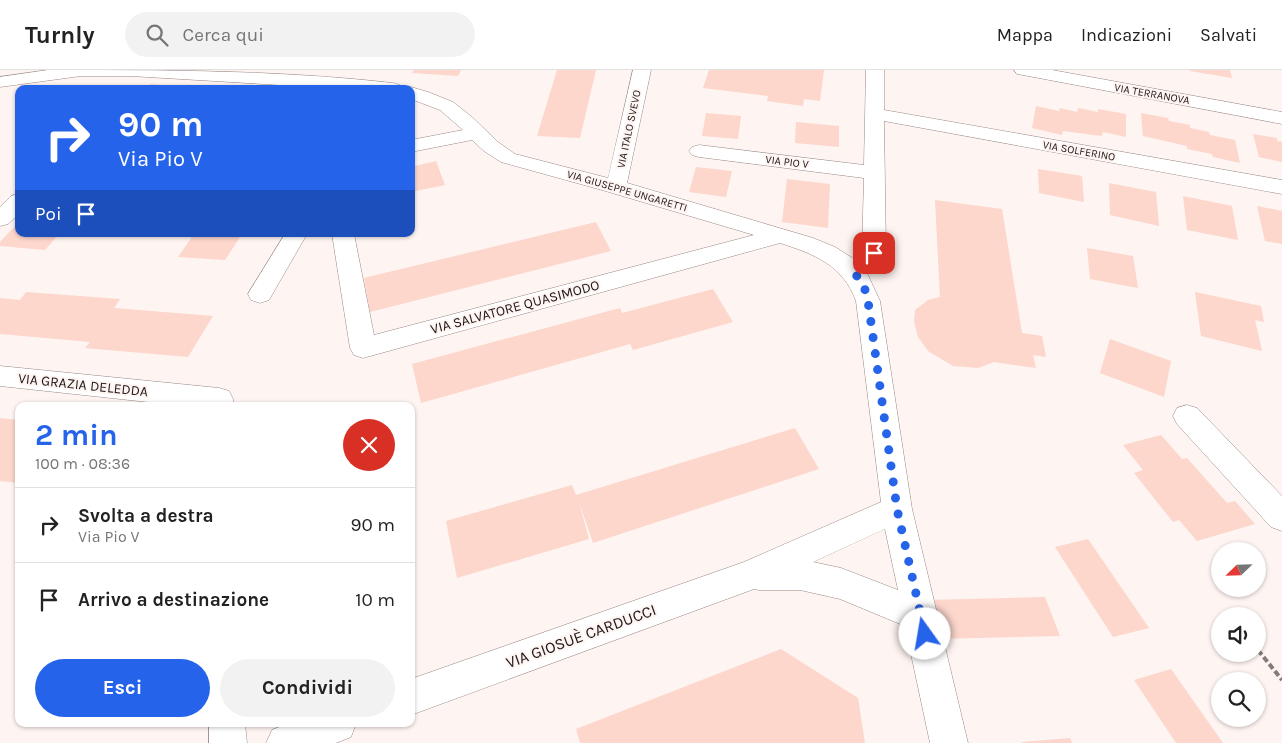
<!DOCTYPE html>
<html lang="it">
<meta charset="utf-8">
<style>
body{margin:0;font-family:Karla,sans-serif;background:#f2f2f2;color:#222;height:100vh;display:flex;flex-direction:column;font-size:19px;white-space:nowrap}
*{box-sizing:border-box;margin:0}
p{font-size:16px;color:#767676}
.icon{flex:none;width:28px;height:28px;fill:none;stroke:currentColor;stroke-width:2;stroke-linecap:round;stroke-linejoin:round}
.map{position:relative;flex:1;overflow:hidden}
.panel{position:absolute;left:15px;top:332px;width:400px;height:325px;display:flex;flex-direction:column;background:#fff;border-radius:10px;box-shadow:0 1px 4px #0004}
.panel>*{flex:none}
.hud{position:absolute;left:15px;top:15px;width:400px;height:152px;border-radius:10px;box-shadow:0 1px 4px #0004;background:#2563eb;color:#fff;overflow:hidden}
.needle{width:32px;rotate:247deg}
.controls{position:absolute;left:1211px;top:472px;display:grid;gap:10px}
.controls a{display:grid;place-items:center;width:55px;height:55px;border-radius:50%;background:#fff;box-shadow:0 1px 4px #0004;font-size:25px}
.pin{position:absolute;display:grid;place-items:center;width:42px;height:42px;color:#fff;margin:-21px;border-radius:10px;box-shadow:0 2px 8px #0006}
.me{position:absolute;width:55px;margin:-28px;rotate:347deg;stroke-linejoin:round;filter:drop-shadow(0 0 4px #0008)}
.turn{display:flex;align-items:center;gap:18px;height:105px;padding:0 20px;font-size:22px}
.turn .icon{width:65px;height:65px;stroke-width:2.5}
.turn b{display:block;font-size:35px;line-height:42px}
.then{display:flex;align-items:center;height:48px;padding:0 20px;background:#0003;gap:10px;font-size:19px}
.round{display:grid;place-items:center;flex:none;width:52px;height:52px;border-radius:26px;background:#f2f2f2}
.head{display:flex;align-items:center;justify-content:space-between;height:85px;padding:0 20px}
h1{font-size:30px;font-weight:700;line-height:38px;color:#2563eb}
.action{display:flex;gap:10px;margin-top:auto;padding:10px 20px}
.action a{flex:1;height:58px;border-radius:30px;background:#2563eb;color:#fff;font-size:20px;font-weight:700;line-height:58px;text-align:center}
.action a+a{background:#f2f2f2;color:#222}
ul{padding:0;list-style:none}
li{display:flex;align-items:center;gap:15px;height:75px;padding:0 20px;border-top:1px solid #e0e0e0}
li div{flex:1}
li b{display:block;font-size:19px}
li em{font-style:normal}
header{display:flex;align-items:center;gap:30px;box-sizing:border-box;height:70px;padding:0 25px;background:#fff;border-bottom:1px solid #e0e0e0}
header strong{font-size:24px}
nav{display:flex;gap:28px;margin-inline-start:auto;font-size:18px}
.search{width:350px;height:45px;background:#f2f2f2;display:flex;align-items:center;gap:12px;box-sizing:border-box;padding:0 18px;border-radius:28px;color:#767676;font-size:19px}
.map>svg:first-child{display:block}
.building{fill:#fdd6cc}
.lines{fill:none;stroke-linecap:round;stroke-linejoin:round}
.minor-casing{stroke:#998985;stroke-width:1}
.path{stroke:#847c7a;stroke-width:4;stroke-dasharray:6 3;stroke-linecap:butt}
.minor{fill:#fff;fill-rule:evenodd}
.route{stroke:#2563eb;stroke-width:9;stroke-dasharray:0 16.2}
.labels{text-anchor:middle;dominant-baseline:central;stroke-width:4;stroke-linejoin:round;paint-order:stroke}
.far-street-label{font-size:11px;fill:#1d1716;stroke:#fef4f1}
.street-label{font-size:14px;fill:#1d1716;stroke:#fef4f1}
.near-street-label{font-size:16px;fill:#1d1716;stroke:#fef4f1}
</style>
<header>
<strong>Turnly</strong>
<div class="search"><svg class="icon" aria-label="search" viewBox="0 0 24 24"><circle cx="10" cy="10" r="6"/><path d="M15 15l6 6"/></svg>Cerca qui</div>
<nav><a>Mappa</a><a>Indicazioni</a><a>Salvati</a></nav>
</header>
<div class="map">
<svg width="1282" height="673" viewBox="0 0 1282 673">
<rect width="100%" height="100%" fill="#fef4f1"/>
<g class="building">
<path d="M414,0H461L458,6L412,3Z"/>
<path d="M557,0H596L580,68L537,66Z"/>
<path d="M709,0H824L820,31L804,29L803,36L767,31L768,26L703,18Z"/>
<path d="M1190,0H1230L1232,8L1190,1Z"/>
<path d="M150,14L190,17L188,19H146Z"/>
<path d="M1036,36L1059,41L1060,38L1077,42L1078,38L1098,42V39L1126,44V67L1103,62L1102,66L1063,61L1062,65L1032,58Z"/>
<path d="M706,43L741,46L738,69L702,66Z"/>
<path d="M1141,43L1168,48L1169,51L1190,55V58L1209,62L1210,65L1235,70L1240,93L1213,87L1212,84L1187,79V76L1143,66Z"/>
<path d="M796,52L839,56V77L795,73Z"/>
<path d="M1253,64L1277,68V71L1282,72V92L1259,87Z"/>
<path d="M436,91L445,115L411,122V97Z"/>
<path d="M696,97L732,101L726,127L689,122Z"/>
<path d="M1038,99L1082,106L1084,132L1039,123Z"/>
<path d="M787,109L830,114L828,158L782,152Z"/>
<path d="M1109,113L1156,122L1159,156L1110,145Z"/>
<path d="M1183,126L1232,136L1238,170L1187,160Z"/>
<path d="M935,130L1002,139L1022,263L1042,266L1046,287L1033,285L1036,298L994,292L978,298L953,296L928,281L918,267L914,252L915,240L928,230L940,227Z"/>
<path d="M1257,136L1282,141V174L1265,171Z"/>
<path d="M19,152V164H59L45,180L0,176V172Z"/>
<path d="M596,152L611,181L370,242L364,208Z"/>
<path d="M194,164H242L225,190L178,187Z"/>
<path d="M1087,178L1133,186L1138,218L1090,209Z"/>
<path d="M713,219L733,252L633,280L630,274L421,333L412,294L620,238L622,243Z"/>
<path d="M26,222L120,229L114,238L213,246L188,287L85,278L90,272L0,264V228L20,230Z"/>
<path d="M1195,222L1261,236L1264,252L1255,250L1262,281L1201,266Z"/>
<path d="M1110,269L1171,291L1164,327L1100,303Z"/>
<path d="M0,348L19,350V413L0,411Z"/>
<path d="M795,358L819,399L593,473L579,432L589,469L457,508L446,451L572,415L576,425Z"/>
<path d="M1161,365L1182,389L1187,388L1227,433L1235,431L1255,454L1197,471L1179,450L1173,452L1134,403L1143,400L1123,375Z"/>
<path d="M1088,469L1149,558L1113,567L1055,477Z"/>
<path d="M1045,527L1060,566L938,569L927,530Z"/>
<path d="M781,579L858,628L865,673H580L576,659Z"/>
<path d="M1171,599L1223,673H1176L1134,610Z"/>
<path d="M1070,668L1072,673H1022V672Z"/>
</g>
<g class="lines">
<defs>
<g id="minor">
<path d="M48,0C164,0 278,0 393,13L400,15L402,19H346L131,6H81L0,17V7Z"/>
<path d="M633,0H651L627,113L813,168L835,177L854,189L862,181L864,108L699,87L692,85L689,81L692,77L699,75L864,95L866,0H884V40L1282,110V124L884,51L886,183L867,203L880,231L912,439L968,673H930L905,556L840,529L800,520H759L754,519L411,645V609L744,492L881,432L856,231C843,195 814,184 780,173L363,288L354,285L350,278L332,164H354L374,265L754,165L602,120L501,92L484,81L472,70L411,82V70L463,60L440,40L411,29V19H406L411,17L428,22L453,32L472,47L498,72L515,84L608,108ZM885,459L898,520L841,498L813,492Z"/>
<path d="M1014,0H1052L1282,42V54L1023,5L1017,4Z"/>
<path d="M19,124V144L8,154L0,156V137L11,126Z"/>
<path d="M285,164H307L269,230L260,233L251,230L248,224Z"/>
<path d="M0,296L219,318L229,321L233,329V336H185L0,316Z"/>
<path d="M1187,335L1197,338L1282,426V461L1271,457L1177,354L1173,346L1177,338Z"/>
<path d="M209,654H245L247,673H209Z"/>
<path d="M287,654H356L351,667L336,673H266L272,660Z"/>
</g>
</defs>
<use href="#minor" class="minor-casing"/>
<path class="path" d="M1258,580L1282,610"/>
<use href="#minor" class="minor"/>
</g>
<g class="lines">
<path class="route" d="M874,183L854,202L864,216L868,231L897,439L925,564"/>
</g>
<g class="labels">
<g class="far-street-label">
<text transform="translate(1152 24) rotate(10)">VIA TERRANOVA</text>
<text transform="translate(629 59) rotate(-78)">VIA ITALO SVEVO</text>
<text transform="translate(1079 81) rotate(10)">VIA SOLFERINO</text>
<text transform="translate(787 92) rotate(7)">VIA PIO V</text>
<text transform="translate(627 121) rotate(16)">VIA GIUSEPPE UNGARETTI</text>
</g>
<g class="street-label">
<text transform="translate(515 237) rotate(-15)">VIA SALVATORE QUASIMODO</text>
<text transform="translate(83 315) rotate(6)">VIA GRAZIA DELEDDA</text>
</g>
<g class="near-street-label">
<text transform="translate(581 566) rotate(-20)">VIA GIOSUÈ CARDUCCI</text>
</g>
</g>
</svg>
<div class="controls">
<a><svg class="needle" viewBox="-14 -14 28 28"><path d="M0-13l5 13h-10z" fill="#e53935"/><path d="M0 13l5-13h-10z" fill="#767676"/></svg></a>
<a><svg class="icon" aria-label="sound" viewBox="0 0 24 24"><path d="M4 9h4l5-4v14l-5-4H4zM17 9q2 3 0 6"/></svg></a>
<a><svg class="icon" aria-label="search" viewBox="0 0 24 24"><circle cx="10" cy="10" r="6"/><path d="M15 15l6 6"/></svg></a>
</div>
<div class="pin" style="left:874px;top:183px;background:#d93025"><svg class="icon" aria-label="arrive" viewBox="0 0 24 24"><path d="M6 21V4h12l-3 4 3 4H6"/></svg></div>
<svg class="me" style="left:925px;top:564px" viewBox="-20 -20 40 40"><circle r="19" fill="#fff"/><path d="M0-13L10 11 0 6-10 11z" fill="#2563eb"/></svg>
<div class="hud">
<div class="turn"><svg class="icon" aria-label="right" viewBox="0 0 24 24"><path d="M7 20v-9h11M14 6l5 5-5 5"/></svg><div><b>90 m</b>Via Pio V</div></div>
<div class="then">Poi<svg class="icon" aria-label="arrive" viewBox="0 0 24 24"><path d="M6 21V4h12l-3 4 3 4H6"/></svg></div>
</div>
<section class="panel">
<div class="head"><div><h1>2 min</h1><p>100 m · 08:36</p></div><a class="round" style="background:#d93025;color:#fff"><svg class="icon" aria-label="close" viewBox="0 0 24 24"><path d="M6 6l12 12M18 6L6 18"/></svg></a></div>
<ul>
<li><svg class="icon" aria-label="right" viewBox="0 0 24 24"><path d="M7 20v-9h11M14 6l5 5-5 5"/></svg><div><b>Svolta a destra</b><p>Via Pio V</p></div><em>90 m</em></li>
<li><svg class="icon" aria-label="arrive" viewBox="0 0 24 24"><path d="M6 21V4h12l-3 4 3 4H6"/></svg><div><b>Arrivo a destinazione</b></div><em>10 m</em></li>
</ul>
<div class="action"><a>Esci</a><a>Condividi</a></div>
</section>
</div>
